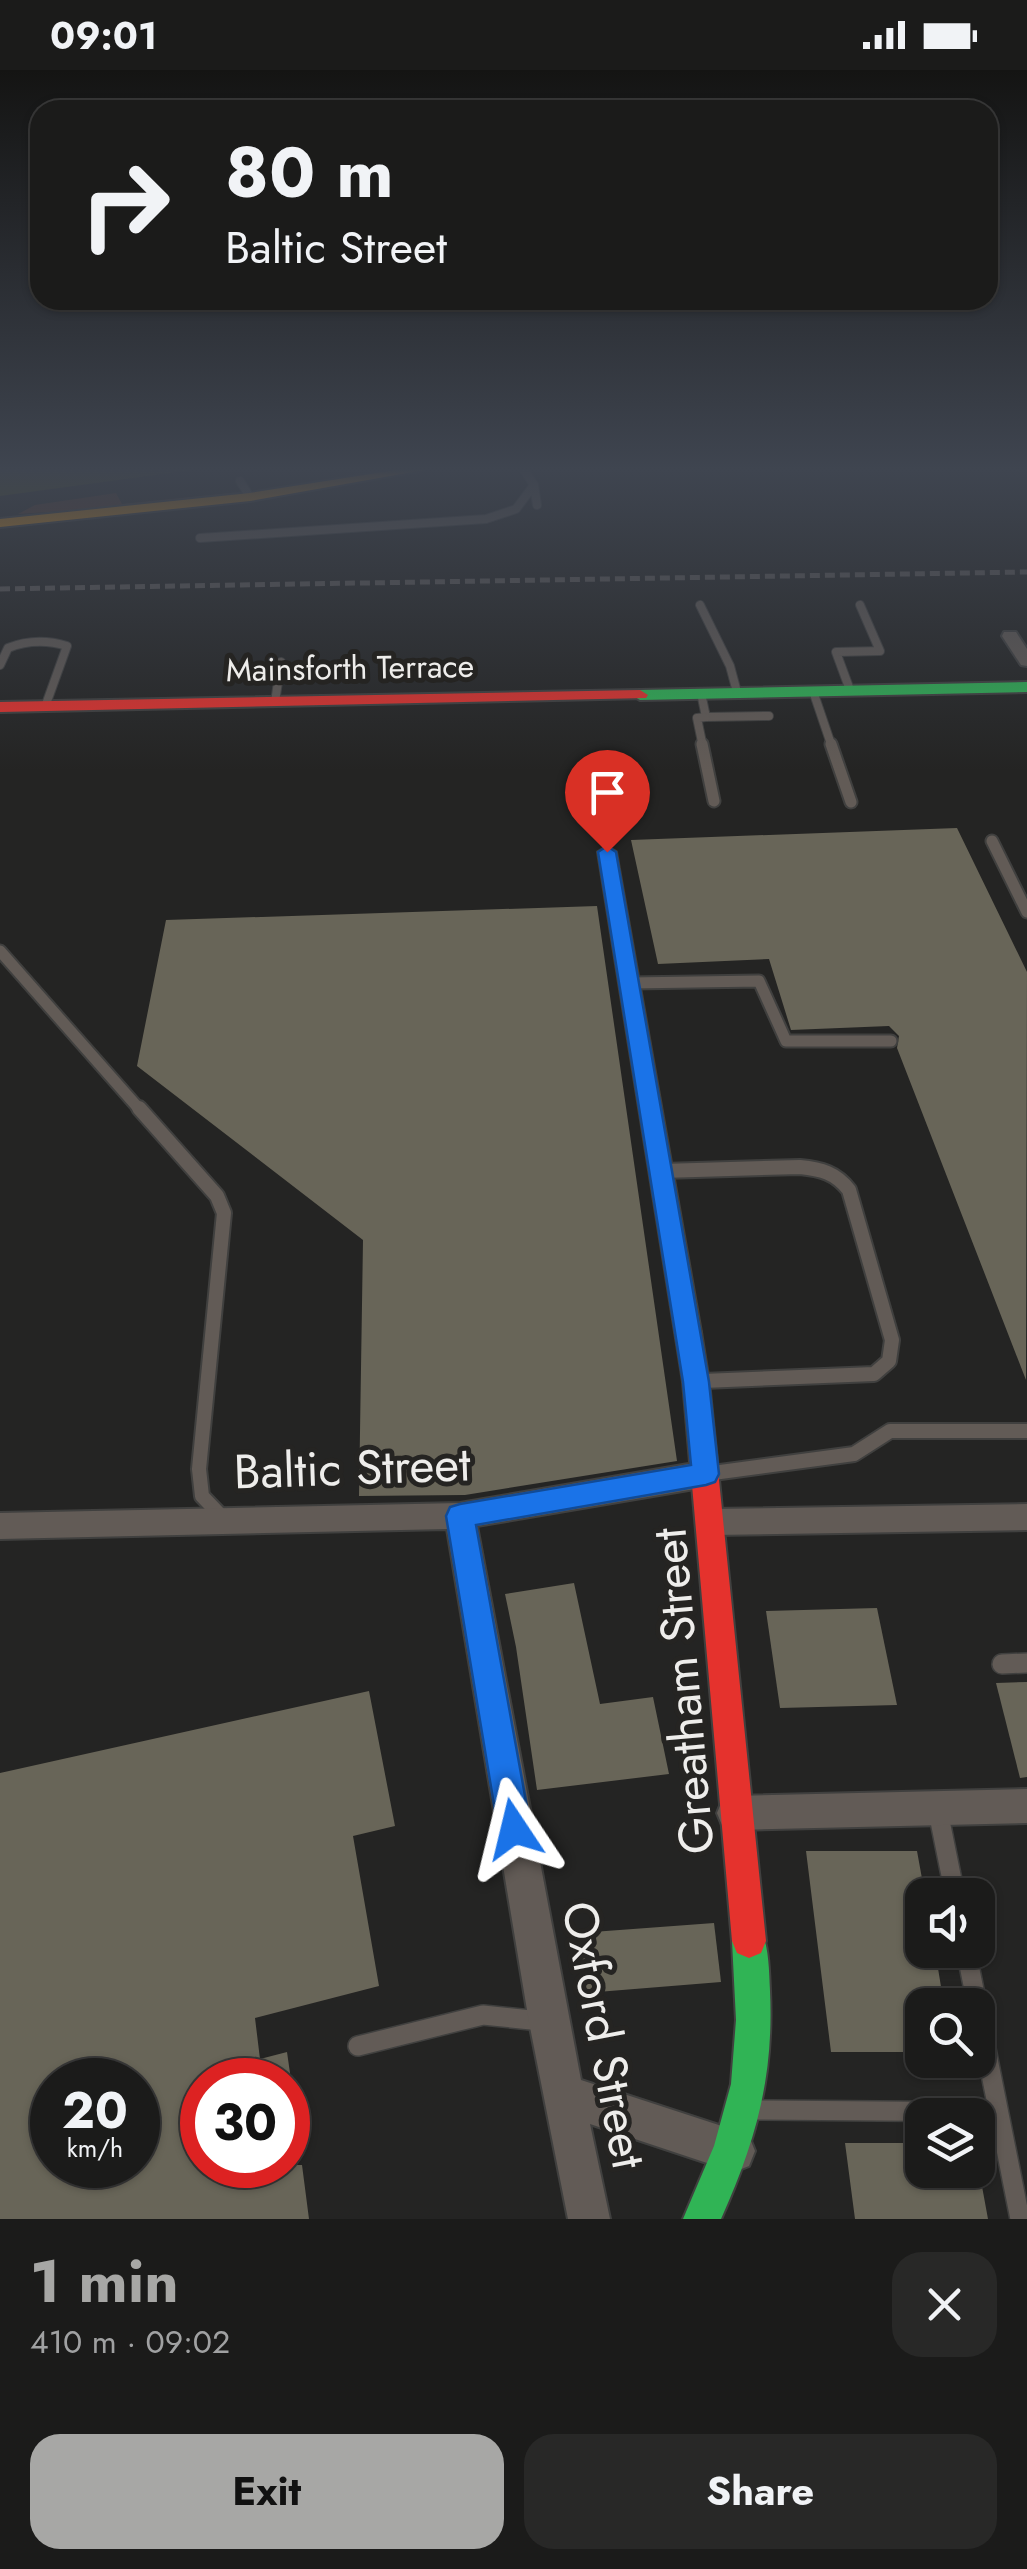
<!DOCTYPE html>
<meta charset="utf-8">
<style>
body{margin:0;font-family:Jost,sans-serif;background:#282827;color:#f1f3f6;height:100vh;display:flex;flex-direction:column;font-size:38px;white-space:nowrap}
*{box-sizing:border-box;margin:0}
p{font-size:32px;color:#a0a1a2}
.icon{flex:none;width:55px;height:55px;fill:none;stroke:currentColor;stroke-width:2;stroke-linecap:round;stroke-linejoin:round}
.map{position:relative;height:2149px;overflow:hidden}
.panel{display:flex;flex-direction:column;background:#1b1b1a;flex:1}
.panel>*{flex:none}
.banner{position:absolute;left:30px;top:30px;width:968px;height:210px;border-radius:30px;box-shadow:0 2px 8px #0004,0 0 0 2px #393939;background:#1b1b1a;color:#f1f3f6;overflow:hidden}
.controls{position:absolute;left:905px;top:1808px;display:grid;gap:20px}
.controls a{display:grid;place-items:center;width:90px;height:90px;border-radius:20px;background:#1b1b1a;box-shadow:0 2px 8px #0004,0 0 0 2px #393939;font-size:50px}
.speed{position:absolute;left:30px;top:1988px;display:flex;gap:20px;font-size:50px;font-weight:700;text-align:center}
.speed>*{display:grid;place-content:center;width:130px;height:130px;border-radius:50%;background:#1b1b1a;box-shadow:0 2px 8px #0004,0 0 0 2px #393939;line-height:1}
.speed small{font-size:25px;font-weight:400}
.speed .limit{border:15px solid #d22;background:#fff;color:#111}
.pin{position:absolute;display:grid;place-items:center;width:85px;height:85px;color:#fff;margin:-102px -42px;border-radius:50% 50% 50% 0;rotate:-45deg;box-shadow:0 0 10px #0007}
.pin .icon{rotate:45deg}
.me{position:absolute;width:110px;margin:-55px;rotate:350deg;stroke-linejoin:round;filter:drop-shadow(0 0 8px #0008)}
.turn{display:flex;align-items:center;gap:35px;height:210px;padding:0 30px;font-size:45px}
.turn .icon{width:130px;height:130px;stroke-width:2.5}
.turn b{display:block;font-size:70px;line-height:85px}
.round{display:grid;place-items:center;flex:none;width:105px;height:105px;border-radius:30px;background:#282827}
.overview{display:flex;align-items:center;justify-content:space-between;height:170px;padding:0 30px}
h1{font-size:60px;font-weight:700;line-height:75px;color:#a7a7a5}
.button{display:flex;gap:20px;margin-top:auto;padding:20px 30px}
.button a{flex:1;height:115px;border-radius:30px;background:#a7a7a5;color:#111;font-size:40px;font-weight:700;line-height:115px;text-align:center}
.button a+a{background:#282827;color:#f1f3f6}
.status{display:flex;justify-content:space-between;align-items:center;height:70px;padding:0 50px;background:#1b1b1a;direction:ltr}
.status svg{height:28px;fill:currentColor}
.map>svg:first-child{display:block}
.green{fill:#5c3426}
.water{fill:#4f5315}
.building{fill:#686558;fill-rule:evenodd}
.lines{fill:none;stroke-linecap:round;stroke-linejoin:round}
.lane-far3-casing{stroke:#40403f;stroke-width:10}
.lane-far2-casing{stroke:#40403f;stroke-width:15}
.lane-far1-casing{stroke:#40403f;stroke-width:18}
.lane-casing{stroke:#40403f;stroke-width:22}
.street-casing{stroke:#40403f;stroke-width:4}
.fast-casing{stroke:#40403f;stroke-width:4}
.slow-casing{stroke:#40403f;stroke-width:4}
.jam-casing{stroke:#40403f;stroke-width:4}
.lane-far3{stroke:#625b56;stroke-width:8}
.lane-far2{stroke:#625b56;stroke-width:11}
.lane-far1{stroke:#625b56;stroke-width:14}
.lane{stroke:#625b56;stroke-width:19}
.street{fill:#625b56;fill-rule:evenodd}
.fast{fill:#30b455;fill-rule:evenodd}
.slow{fill:#ff9f0a;fill-rule:evenodd}
.jam{fill:#e5322d;fill-rule:evenodd}
.rail{stroke:#5e5a58;stroke-width:5;stroke-dasharray:10 5;stroke-linecap:butt}
.route{fill:#1a73e8;stroke:#114b97;stroke-width:2.5}
.labels{text-anchor:middle;dominant-baseline:central;stroke-width:10;stroke-linejoin:round;paint-order:stroke}
.far-street-label{font-size:32px;fill:#eeedeb;stroke:#252422}
.near-street-label{font-size:48px;fill:#eeedeb;stroke:#252422}
</style>
<div class="status"><b>09:01</b><svg viewBox="0 0 49 12"><path d="M0 12V9h3v3zM5 12V6h3v6zM10 12V3h3v9zM15 12V0h3v12zM26 1h20v11H26zM47 4h2v5h-2z"/></svg></div>
<div class="map">
<svg width="1027" height="2149" viewBox="0 0 1027 2149">
<rect width="100%" height="100%" fill="#242423"/>
<path class="green" d="M240,422L124,437L18,444L35,435L116,423L122,434Z"/>
<path class="water" d="M0,400H192L0,426Z"/>
<g class="building">
<path d="M957,758L1027,902L1026,1310L897,978L899,966L889,956L791,960L769,889L658,894L631,770Z"/>
<path d="M597,836L677,1391L465,1425L359,1426L363,1170L137,996L166,850Z"/>
<path d="M574,1513L600,1634L653,1627L669,1704L537,1720L516,1577L505,1524Z"/>
<path d="M877,1538L897,1635L780,1638L766,1541Z"/>
<path d="M1027,1612V1707L1020,1708L996,1613Z"/>
<path d="M369,1621L395,1756L353,1766L379,1916L255,1948L260,1989L287,1982L291,2010H202V2095H302L309,2149H0V1703ZM52,2010H138V2095H52Z"/>
<path d="M806,1781H917L925,1825L922,1880H935L944,1935H922V1982H831Z"/>
<path d="M714,1853L721,1912L585,1923L579,1863Z"/>
<path d="M845,2073H922V2100H979L988,2149H855Z"/>
</g>
<g class="lines">
<defs>
<g id="lane-far3">
<path d="M524,400L534,415L537,435"/>
<path d="M240,411L250,427"/>
<path d="M200,468L486,449L516,439L534,415"/>
<path d="M700,535L730,596L737,622"/>
<path d="M0,595L8,578C28,570 47,570 67,576L45,637"/>
<path d="M850,620L836,582L880,581L860,535"/>
<path d="M813,621L832,677"/>
<path d="M701,623L706,647L769,646"/>
<path d="M275,632L281,592"/>
<path d="M703,677L697,648L706,647"/>
</g>
<g id="lane-far2">
<path d="M702,674L714,731"/>
<path d="M831,674L851,732"/>
<path d="M992,771L1027,842"/>
<path d="M0,881L141,1041"/>
<path d="M631,913L759,911L786,971H891"/>
</g>
<g id="lane-far1">
<path d="M139,1038L217,1126L224,1143L199,1399L202,1426L224,1449"/>
<path d="M662,1101L800,1097C821,1099 836,1103 849,1120L892,1270L889,1291L874,1304L703,1311"/>
<path d="M713,1403L854,1384L890,1361H1027"/>
</g>
<g id="lane">
<path d="M1002,1594L1027,1593"/>
<path d="M938,1741L955,1825"/>
<path d="M966,1880L977,1935"/>
<path d="M978,1939L1020,2149"/>
<path d="M358,1976L483,1945L541,1951"/>
<path d="M757,2040L998,2042"/>
</g>
<g id="street">
<path d="M1004,562H1016L1027,579V596L1021,595L1002,566Z"/>
<path d="M706,1391L717,1395L721,1404L717,1413L706,1417L477,1456L581,2010L734,2060L749,2066L755,2081L749,2096L734,2102L590,2054L610,2149H568L529,1952L447,1459L0,1469V1443L460,1433Z"/>
<path d="M1027,1434V1460L712,1465L701,1461L696,1452L701,1443L712,1439Z"/>
<path d="M1027,1719V1753L735,1760L722,1755L717,1743L722,1731L735,1726Z"/>
</g>
<g id="fast">
<path d="M1027,612V622L640,630L632,625L640,620Z"/>
<path d="M607,777L616,782L701,1262L697,1269L688,1272L679,1269L675,1262L598,782Z"/>
<path d="M749,1854L761,1859C769,1878 769,1900 770,1921C774,2007 756,2071 721,2149H683L714,2076L731,2014L736,1950L732,1871L737,1859Z"/>
</g>
<path id="slow" d="M396,400H424L250,431L0,457V449L250,423Z"/>
<g id="jam">
<path d="M640,620L648,625L646,628L0,642V632Z"/>
<path d="M688,1252L697,1255L701,1262L709,1312L766,1871L761,1883L749,1888L737,1883L732,1871L683,1312L675,1262L679,1255Z"/>
</g>
</defs>
<use href="#lane-far3" class="lane-far3-casing"/>
<use href="#lane-far2" class="lane-far2-casing"/>
<use href="#lane-far1" class="lane-far1-casing"/>
<use href="#lane" class="lane-casing"/>
<use href="#street" class="street-casing"/>
<use href="#fast" class="fast-casing"/>
<use href="#slow" class="slow-casing"/>
<use href="#jam" class="jam-casing"/>
<use href="#lane-far3" class="lane-far3"/>
<use href="#lane-far2" class="lane-far2"/>
<use href="#lane-far1" class="lane-far1"/>
<use href="#lane" class="lane"/>
<use href="#street" class="street"/>
<use href="#fast" class="fast"/>
<use href="#slow" class="slow"/>
<use href="#jam" class="jam"/>
<path class="rail" d="M0,519L1027,502"/>
</g>
<linearGradient id="sky" x2="0" y2="1"><stop stop-color="#141413"/><stop offset="0.57" stop-color="#3f4550"/><stop offset="1" stop-color="#3f4550" stop-opacity="0"/></linearGradient>
<rect width="1027" height="701" fill="url(#sky)"/>
<path class="route" d="M607,776L616,782L709,1312L719,1404L715,1412L706,1415L476,1455L531,1759L526,1771L514,1775L503,1771L498,1759L446,1446L450,1437L460,1434L691,1395L683,1312L598,782Z"/>
<g class="labels">
<g class="far-street-label">
<text transform="translate(350 598) rotate(-1)">Mainsforth Terrace</text>
</g>
<g class="near-street-label">
<text transform="translate(352 1398) rotate(-2)">Baltic Street</text>
<text transform="translate(683 1621) rotate(-95)">Greatham Street</text>
<text transform="translate(604 1965) rotate(79)">Oxford Street</text>
</g>
</g>
</svg>
<div class="controls">
<a><svg class="icon" aria-label="sound" viewBox="0 0 24 24"><path d="M4 9h4l5-4v14l-5-4H4zM17 9q2 3 0 6"/></svg></a>
<a><svg class="icon" aria-label="search" viewBox="0 0 24 24"><circle cx="10" cy="10" r="6"/><path d="M15 15l6 6"/></svg></a>
<a><svg class="icon" aria-label="layers" viewBox="0 0 24 24"><path d="M12 4l9 5-9 5-9-5zM3 14l9 5 9-5"/></svg></a>
</div>
<div class="speed"><div>20<small>km/h</small></div><div class="limit">30</div></div>
<div class="pin" style="left:607px;top:782px;background:#d93025"><svg class="icon" aria-label="arrive" viewBox="0 0 24 24"><path d="M6 21V4h12l-3 4 3 4H6"/></svg></div>
<svg class="me" style="left:514px;top:1759px" viewBox="-20 -20 40 40"><path d="M0-17L14 15 0 8-14 15z" fill="#1a73e8" stroke="#fff" stroke-width="4"/></svg>
<div class="banner">
<div class="turn"><svg class="icon" aria-label="right" viewBox="0 0 24 24"><path d="M7 20v-9h11M14 6l5 5-5 5"/></svg><div><b>80 m</b>Baltic Street</div></div>
</div>
</div>
<section class="panel">
<div class="overview"><div><h1>1 min</h1><p>410 m · 09:02</p></div><a class="round"><svg class="icon" aria-label="close" viewBox="0 0 24 24"><path d="M6 6l12 12M18 6L6 18"/></svg></a></div>
<div class="button"><a>Exit</a><a>Share</a></div>
</section>
